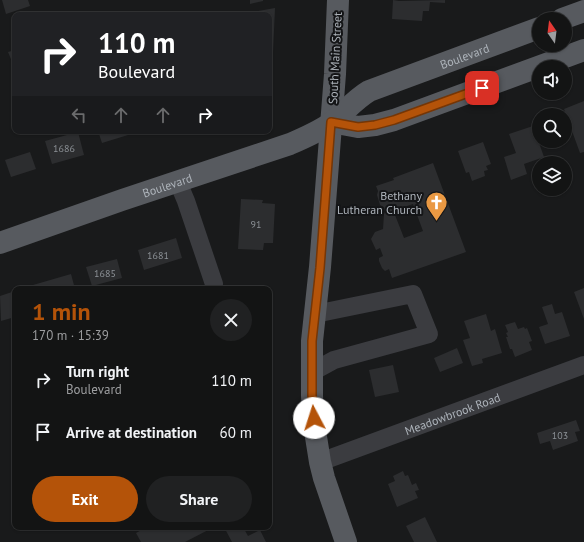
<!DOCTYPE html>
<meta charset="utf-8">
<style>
body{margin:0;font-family:"PT Sans",sans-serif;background:#202122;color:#f1f3f6;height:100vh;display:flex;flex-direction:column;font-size:15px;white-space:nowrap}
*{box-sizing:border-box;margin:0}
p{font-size:13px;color:#9d9ea0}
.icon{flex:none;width:22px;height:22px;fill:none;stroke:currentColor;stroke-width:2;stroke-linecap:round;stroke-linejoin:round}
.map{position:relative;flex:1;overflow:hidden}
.drawer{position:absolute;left:12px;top:286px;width:260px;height:244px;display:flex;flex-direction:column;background:#131414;border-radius:8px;box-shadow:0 1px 3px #0004,0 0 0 1px #323334}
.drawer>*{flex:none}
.hud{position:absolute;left:12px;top:12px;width:260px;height:122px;border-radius:8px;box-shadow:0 1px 3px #0004,0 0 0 1px #323334;background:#202124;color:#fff;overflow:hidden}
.needle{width:26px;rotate:346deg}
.fabs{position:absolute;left:532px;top:12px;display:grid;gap:8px}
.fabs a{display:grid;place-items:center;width:40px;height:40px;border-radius:50%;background:#131414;box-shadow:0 1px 3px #0004,0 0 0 1px #323334;font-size:20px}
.pin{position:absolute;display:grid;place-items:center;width:34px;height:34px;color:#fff;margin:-17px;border-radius:8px;box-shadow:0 2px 6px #0006}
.me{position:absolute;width:44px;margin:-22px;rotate:355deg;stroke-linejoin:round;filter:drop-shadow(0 0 3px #0008)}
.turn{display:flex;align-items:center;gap:14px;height:84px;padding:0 20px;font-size:18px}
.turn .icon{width:52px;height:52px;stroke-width:2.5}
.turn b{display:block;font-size:28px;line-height:34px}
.lanes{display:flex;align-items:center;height:38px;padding:0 20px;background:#0003;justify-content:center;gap:20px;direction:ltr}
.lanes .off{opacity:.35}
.round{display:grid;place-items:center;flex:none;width:42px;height:42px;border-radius:21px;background:#202122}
.summary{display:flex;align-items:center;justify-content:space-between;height:68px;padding:0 20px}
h1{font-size:24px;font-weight:800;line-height:30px;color:#b45309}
.cta{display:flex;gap:8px;margin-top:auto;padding:8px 20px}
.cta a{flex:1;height:46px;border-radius:24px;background:#b45309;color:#fff;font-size:16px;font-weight:800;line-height:46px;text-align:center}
.cta a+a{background:#202122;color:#f1f3f6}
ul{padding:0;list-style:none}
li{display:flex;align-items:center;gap:12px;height:52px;padding:0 20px}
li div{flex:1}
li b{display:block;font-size:15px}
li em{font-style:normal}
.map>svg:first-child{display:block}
.building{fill:#2c2d2f;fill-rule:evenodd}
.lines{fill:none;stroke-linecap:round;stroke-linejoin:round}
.minor{stroke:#3b3c40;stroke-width:18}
.major{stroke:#575a5f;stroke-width:22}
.route-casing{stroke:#753606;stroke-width:10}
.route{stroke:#b45309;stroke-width:7}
.labels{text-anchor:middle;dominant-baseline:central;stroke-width:4;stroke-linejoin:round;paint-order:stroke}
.number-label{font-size:10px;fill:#8c9196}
.street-label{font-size:12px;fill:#adb3ba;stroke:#141517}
.poi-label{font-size:12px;fill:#adb3ba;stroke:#141517;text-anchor:end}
</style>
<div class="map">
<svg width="584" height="542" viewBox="0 0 584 542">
<rect width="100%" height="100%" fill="#191a1b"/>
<g class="building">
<path d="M2,0H28L30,6L6,14Z"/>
<path d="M250,0H263V1L250,4Z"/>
<path d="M393,0L399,1L445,0V3L430,2L429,11H423L422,21L392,19Z"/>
<path d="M275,8L272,76L269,78V15L242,14Z"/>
<path d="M15,50V69L8,52Z"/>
<path d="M584,101V152L580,153L564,109Z"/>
<path d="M533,126L544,157L524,164L527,174L511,180L504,157L516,153L509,134Z"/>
<path d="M98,131H127L128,135L102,143Z"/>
<path d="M78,132L84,155L52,164L45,141Z"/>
<path d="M483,142L491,164L486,166L488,170L484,171L485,176L472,181L469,172L466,173L458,151Z"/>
<path d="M30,152L36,169L11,177L5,160Z"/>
<path d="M433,163L466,252L392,278L389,269L385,271L382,268L379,261V258L383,256L380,248L376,250L371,239L375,232L383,229L384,214L385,212L384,207L380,205L377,195L378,191L376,186L394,180L393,178ZM413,204L423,231L404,238L395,215L409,210L407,206Z"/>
<path d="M241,199L263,200L262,203L275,204L273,243H264L263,250L238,249Z"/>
<path d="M176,238L182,258L144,270L138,250Z"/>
<path d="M117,259L122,278L92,286L86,267Z"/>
<path d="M71,274L75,289H34L33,285Z"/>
<path d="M584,288V319L574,292Z"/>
<path d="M15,291V317L1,321L0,296Z"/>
<path d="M552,304L555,314L562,312L570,336L545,344L539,327L548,324L542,307Z"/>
<path d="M486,314L491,331L495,329L502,353L482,359L483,363L472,366L463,340L470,338L464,321Z"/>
<path d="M515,322L518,329L524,327L525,329L527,328L532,341L529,342L532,350L515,357L512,349H510L506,337H508L506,333L508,332L505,325Z"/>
<path d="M457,348L463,363L440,372L434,358Z"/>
<path d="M393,365L399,392L375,397L369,370Z"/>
<path d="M576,420L580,431L575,432L578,441L553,450L550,441L540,444L537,433Z"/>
<path d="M403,471L405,476L408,475L412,485L416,483L419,490L415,491L418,498L397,507L388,484L395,481L393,476Z"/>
<path d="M425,517L437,542H414L406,526Z"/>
<path d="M147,527H214L185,542H141L136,533Z"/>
<path d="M224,527H243L248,536L260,530L266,542H232Z"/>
</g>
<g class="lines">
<g class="minor">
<path d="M178,182L186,201L214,284"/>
<path d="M312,372L334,360L429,334L413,294L315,314"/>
<path id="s1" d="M320,462L584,365"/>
</g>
<g class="major">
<path d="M338,0L335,74L320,267L312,341V395L313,418L320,462L324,478L346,542"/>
<path d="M562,19L584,11"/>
<path d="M331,122L358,127L375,125L394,120L584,50"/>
<path id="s2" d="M0,243L122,200L290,144C304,138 318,132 331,123C344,113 354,100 369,91L539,28"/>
</g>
</g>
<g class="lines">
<defs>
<path id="route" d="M314,418L312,395V341L320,268L331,122L358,127L375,125L394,120L482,88"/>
</defs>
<use href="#route" class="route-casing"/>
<use href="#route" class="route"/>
</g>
<defs>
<symbol id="church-pin" viewBox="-11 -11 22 30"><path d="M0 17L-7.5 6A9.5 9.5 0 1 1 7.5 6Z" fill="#ea9943" stroke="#141517"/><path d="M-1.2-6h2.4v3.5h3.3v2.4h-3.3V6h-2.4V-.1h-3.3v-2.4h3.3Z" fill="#fff"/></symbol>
</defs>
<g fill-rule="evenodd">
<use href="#church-pin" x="424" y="190" width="25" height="34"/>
</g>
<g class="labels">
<g class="number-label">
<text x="64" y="148">1686</text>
<text x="256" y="224">91</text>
<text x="158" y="255">1681</text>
<text x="105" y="273">1685</text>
<text x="560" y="435">103</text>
</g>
<g class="street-label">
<text stroke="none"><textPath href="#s2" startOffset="504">Boulevard</textPath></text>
<text transform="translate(335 58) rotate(-87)">South Main Street</text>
<text stroke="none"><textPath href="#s2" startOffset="177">Boulevard</textPath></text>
<text stroke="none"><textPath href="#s1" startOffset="141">Meadowbrook Road</textPath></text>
</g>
<g class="poi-label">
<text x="422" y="195">Bethany<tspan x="422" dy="14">Lutheran Church</tspan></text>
</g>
</g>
</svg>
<div class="fabs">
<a><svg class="needle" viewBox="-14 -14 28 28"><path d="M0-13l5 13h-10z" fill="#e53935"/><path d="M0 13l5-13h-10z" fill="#9d9ea0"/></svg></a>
<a><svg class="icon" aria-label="sound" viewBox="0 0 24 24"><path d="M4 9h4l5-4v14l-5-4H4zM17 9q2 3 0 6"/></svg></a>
<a><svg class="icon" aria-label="search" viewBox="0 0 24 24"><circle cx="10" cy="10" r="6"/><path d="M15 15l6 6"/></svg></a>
<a><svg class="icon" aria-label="layers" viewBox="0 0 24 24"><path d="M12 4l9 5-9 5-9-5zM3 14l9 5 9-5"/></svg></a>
</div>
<div class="pin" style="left:482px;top:88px;background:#d93025"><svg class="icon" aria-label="arrive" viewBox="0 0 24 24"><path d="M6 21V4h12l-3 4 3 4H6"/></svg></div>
<svg class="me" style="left:314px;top:418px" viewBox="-20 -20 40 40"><circle r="19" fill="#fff"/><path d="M0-13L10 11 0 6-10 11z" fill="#b45309"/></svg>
<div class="hud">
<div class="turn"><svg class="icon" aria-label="right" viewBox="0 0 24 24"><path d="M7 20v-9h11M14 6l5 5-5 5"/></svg><div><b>110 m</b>Boulevard</div></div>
<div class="lanes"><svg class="icon off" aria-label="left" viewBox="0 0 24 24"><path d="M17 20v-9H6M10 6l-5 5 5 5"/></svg><svg class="icon off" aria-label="ahead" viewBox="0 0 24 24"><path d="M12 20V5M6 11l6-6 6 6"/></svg><svg class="icon off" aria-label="ahead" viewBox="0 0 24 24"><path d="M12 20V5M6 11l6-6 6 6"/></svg><svg class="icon" aria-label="right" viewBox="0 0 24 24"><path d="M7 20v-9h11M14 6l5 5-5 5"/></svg></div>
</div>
<section class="drawer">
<div class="summary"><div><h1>1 min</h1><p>170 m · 15:39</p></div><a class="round"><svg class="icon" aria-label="close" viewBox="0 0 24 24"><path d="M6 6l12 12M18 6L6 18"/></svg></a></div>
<ul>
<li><svg class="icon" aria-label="right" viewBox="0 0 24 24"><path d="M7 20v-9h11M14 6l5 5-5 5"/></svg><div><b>Turn right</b><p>Boulevard</p></div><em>110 m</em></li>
<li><svg class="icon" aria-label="arrive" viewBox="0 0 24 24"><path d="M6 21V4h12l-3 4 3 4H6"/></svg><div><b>Arrive at destination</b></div><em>60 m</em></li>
</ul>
<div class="cta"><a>Exit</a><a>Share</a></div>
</section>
</div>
